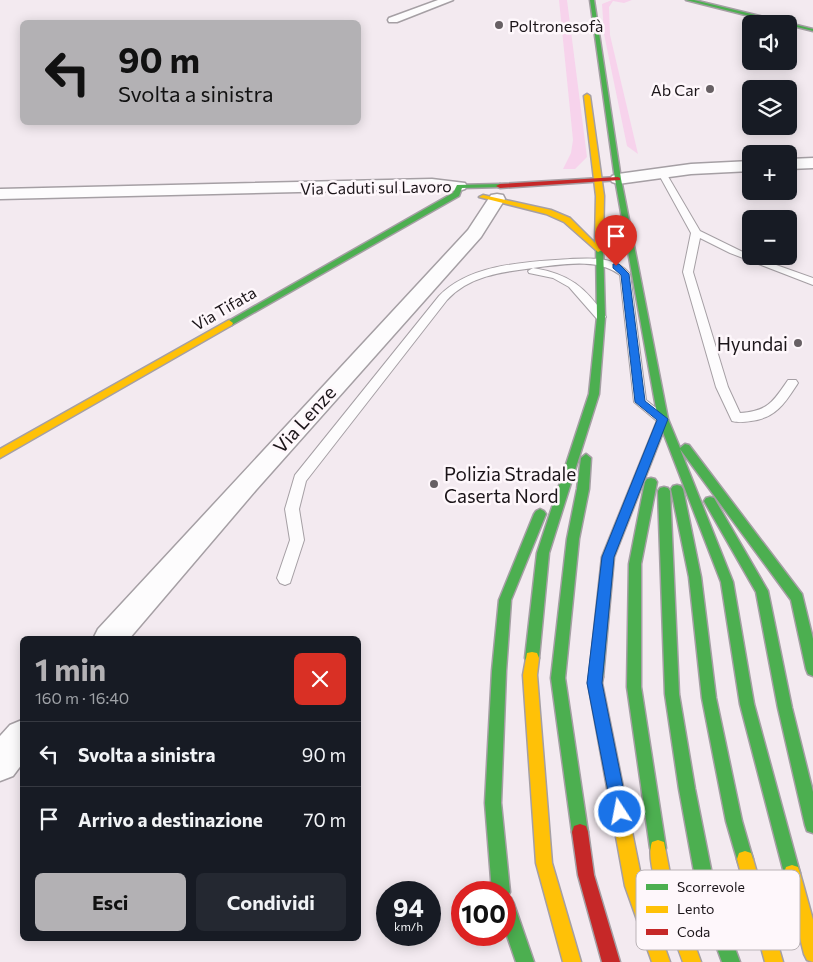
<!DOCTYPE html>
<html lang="it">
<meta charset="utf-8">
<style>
body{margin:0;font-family:Commissioner,sans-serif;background:#242831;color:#f1f3f6;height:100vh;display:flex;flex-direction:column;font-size:19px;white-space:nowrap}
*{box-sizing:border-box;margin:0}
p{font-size:16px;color:#9ea1a6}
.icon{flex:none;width:28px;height:28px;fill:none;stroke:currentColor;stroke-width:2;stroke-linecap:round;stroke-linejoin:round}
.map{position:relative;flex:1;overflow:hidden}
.details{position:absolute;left:20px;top:636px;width:341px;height:305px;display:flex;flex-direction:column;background:#171b24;border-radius:8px;box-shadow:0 2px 12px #0003}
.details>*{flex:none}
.banner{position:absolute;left:20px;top:20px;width:341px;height:105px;border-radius:8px;box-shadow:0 2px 12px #0003;background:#b3b1b4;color:#111;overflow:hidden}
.buttons{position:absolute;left:742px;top:15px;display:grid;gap:10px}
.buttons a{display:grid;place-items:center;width:55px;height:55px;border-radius:8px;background:#171b24;box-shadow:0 2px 12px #0003;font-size:25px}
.speed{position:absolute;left:376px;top:881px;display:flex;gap:10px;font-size:25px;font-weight:700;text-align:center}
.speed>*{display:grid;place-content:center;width:65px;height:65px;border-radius:50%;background:#171b24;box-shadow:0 2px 12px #0003;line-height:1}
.speed small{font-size:12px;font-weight:400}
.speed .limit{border:8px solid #d22;background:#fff;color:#111}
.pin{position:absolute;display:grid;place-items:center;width:42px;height:42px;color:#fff;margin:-51px -21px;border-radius:50% 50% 50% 0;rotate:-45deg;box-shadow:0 0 5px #0007}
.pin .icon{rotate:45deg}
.me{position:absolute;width:55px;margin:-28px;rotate:349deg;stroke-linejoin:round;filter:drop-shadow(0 0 4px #0008)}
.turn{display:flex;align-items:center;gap:18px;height:105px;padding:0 15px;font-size:22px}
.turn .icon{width:65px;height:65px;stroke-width:2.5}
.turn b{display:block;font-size:35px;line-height:42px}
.round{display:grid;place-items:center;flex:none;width:52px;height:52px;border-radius:8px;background:#242831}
.head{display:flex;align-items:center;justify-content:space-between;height:85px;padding:0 15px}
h1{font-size:30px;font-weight:700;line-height:38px;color:#b3b1b4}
.button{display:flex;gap:10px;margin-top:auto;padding:10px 15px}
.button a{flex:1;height:58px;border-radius:8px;background:#b3b1b4;color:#111;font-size:20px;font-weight:700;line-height:58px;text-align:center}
.button a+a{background:#242831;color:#f1f3f6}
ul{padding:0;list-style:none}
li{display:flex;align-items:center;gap:15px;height:65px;padding:0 15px;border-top:1px solid #363941}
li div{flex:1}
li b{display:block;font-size:19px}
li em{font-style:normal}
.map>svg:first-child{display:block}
.green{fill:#f7d3ec}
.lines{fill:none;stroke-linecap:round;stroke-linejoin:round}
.lane-casing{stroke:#a59fa4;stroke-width:2}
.street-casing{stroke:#a59fa4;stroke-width:3}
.fast-casing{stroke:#a59fa4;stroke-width:3}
.slow-casing{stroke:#a59fa4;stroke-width:3}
.jam-casing{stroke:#a59fa4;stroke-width:3}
.lane{fill:#fdfcfd;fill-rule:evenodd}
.street{fill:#fdfcfd;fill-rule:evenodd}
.fast{fill:#4caf50;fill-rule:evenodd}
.slow{fill:#ffc107;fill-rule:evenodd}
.jam{fill:#c62828;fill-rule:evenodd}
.route{fill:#1a73e8;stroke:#114b97}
.poi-dot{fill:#676064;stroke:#fef7fb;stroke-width:2}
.labels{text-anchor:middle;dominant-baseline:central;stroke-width:5;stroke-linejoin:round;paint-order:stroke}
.far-poi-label{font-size:16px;fill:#1b1519;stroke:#fef7fb;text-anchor:start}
.far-street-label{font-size:16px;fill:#1b1519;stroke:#fef7fb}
.poi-label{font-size:19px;fill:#1b1519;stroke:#fef7fb;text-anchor:end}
.street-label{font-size:19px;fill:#1b1519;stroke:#fef7fb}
.key{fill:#fef7fb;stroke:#bab3b7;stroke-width:1}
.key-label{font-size:14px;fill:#1b1519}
</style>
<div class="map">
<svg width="813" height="962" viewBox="0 0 813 962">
<rect width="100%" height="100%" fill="#f3eaf0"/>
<g class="green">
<path d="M559,0H567L587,157L575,169H563L571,153L573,140Z"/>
<path d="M612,0H632L624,3L613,1L609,7L610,35L638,154L627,146L604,34L602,4Z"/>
</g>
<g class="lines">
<defs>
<g id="lane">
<path d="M662,170L666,173L700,231L751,256L813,278V285L730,253L700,238L693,272L728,387L740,413C768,411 773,402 788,380H796L798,383C785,403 776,418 751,421C745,422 738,423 732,421L716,387L683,272L691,233L658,173Z"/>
<path d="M570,259C591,258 615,256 630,274L646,400L666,416L668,419L666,422H658L634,402L620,275C597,257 560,265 533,268C570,274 585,287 606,317L601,320L597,319L569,287L553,278L529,273L528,271L533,268C502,272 469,276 447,300L306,481L299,509L304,540L290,583L285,585L280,583L277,578L290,540L285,509L295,475L439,296C471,263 528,262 570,259Z"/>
</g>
<g id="street">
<path d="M438,0H453L397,22H389L388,20L389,18Z"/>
<path d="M813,158V168L789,169V159Z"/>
<path d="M751,161V171L691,174L618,184L612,182L610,179L612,176L618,174L691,164Z"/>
<path d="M432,179L465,183L467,186L465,189L459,191L432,189L0,199V189Z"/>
<path d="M497,194L503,195L505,199L481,237L256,490L129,639H93L98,629L468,230L491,195Z"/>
<path d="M22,720V764L13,776L0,781V736L10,725Z"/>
</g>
<g id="fast">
<path d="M590,0H594L621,179L668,419L680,448L685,444L689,445L802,594L813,639V676L808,674L806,669L791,600L680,449L733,582L754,704L800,873L798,879L792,881L786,879L784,873L740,704L721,582L663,432L614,557L603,677L601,682L596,684L591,682L589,677L602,557L658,419L615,179Z"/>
<path d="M686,0H694L813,29V31L789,25V24H781Z"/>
<path d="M500,184L502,185V187L462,188L459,196L232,325L229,326L225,323L453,193L457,185Z"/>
<path d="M596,243L603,245L605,317L599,394L549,553L539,658L537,663L532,664L527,663L525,658L537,553L589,394L597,317Z"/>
<path d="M586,454L591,458L589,489L579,539L565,678L588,832L586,838L580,840L574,838L572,832L551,678L567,539L577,489L581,458Z"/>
<path d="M651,478L655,479L657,482L641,564V687L666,848L664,854L658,856L652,854L650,848L627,687L629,564L645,482L647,479Z"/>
<path d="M677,485L681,486L683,489L701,577L716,698L742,821L753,859L751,865L745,867L739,865L737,859L726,821L702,698L689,577L671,489L673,486Z"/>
<path d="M664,487L668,488L670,491L679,694L695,789L717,899L740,962H722L699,899L679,789L665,694L658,491L660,488Z"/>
<path d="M710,497L714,498L768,591L792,708L813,792V833L807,831L805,825L778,708L756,592L704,501L706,498Z"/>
<path d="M540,509L544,511L546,514L511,600L506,671L501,803L510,892L508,896L511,898L514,904L534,962H516L505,930V892H492L485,803L492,671L499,600L534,514L536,511Z"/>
</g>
<g id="slow">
<path d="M587,94L590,96L604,196L603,245L600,247L602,250L598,252L564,222L546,214L479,197L483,195L551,210L570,218L595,243L596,196L584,96Z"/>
<path d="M229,320L233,323L232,325L0,458V449Z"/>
<path d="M532,652L537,653L539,658L537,675L552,863L581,962H563L536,863L523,675L527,653Z"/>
<path d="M596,670L601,672L603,677L602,683L643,886L670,962H652L625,886L588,683L591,672Z"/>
<path d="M658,840L664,842L671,879L701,962H683C675,938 643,864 652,842Z"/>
<path d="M745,851L751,853L753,859L783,962H765L737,859L739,853Z"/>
<path d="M792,865L798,867L800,873L813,920V962L807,960L804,954L784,873L786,867Z"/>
</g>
<g id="jam">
<path d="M618,177L620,178V180L500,188L496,186L500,184Z"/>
<path d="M580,824L586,826L588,832L594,875L620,962H602L578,875L572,832L574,826Z"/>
</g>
</defs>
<use href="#lane" class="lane-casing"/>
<use href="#street" class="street-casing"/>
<use href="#fast" class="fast-casing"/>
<use href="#slow" class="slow-casing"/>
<use href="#jam" class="jam-casing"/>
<use href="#lane" class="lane"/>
<use href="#street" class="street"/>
<use href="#fast" class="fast"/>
<use href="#slow" class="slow"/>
<use href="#jam" class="jam"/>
</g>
<path class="route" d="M613,264H619L629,274L645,401L668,419L614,557L602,683L628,812L625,818L620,820L614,818L612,812L587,683L602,557L657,420L635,402L621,275L613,268Z"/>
<g class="poi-dot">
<circle cx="499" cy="25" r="5"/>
<circle cx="710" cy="89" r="5"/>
<circle cx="798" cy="343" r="5"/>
<circle cx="434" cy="484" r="5"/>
</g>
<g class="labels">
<g class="far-poi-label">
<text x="509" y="25">Poltronesofà</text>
<text x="700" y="89" text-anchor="end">Ab Car</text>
</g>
<g class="far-street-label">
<text transform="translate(376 187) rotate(-1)">Via Caduti sul Lavoro</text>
<text transform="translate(224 308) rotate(-30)">Via Tifata</text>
</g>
<g class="poi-label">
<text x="788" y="343">Hyundai</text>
<text x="444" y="473" text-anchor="start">Polizia Stradale<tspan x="444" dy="22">Caserta Nord</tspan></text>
</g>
<g class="street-label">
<text transform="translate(304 419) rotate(-48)">Via Lenze</text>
</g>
</g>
<rect x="636" y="870" width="164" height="80" rx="8" class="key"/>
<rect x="646" y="884" width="22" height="6" fill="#4caf50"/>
<rect x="646" y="906" width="22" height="7" fill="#ffc107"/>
<rect x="646" y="929" width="22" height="6" fill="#c62828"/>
<g class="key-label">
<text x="677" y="892">Scorrevole</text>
<text x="677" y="914">Lento</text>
<text x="677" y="937">Coda</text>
</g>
</svg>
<div class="buttons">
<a><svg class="icon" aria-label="sound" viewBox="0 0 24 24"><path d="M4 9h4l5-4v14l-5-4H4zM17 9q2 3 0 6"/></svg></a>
<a><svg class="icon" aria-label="layers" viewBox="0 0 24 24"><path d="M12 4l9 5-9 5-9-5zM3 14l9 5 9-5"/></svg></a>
<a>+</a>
<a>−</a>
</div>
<div class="speed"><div>94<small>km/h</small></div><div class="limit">100</div></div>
<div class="pin" style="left:616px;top:266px;background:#d93025"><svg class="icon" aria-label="arrive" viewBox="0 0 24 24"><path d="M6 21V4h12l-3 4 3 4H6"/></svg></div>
<svg class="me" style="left:620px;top:812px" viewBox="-20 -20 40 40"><circle r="17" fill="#1a73e8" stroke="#fff" stroke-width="3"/><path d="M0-11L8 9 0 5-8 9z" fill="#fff"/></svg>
<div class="banner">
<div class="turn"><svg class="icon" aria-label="left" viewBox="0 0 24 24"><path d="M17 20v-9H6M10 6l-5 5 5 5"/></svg><div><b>90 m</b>Svolta a sinistra</div></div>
</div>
<section class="details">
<div class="head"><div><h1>1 min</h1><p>160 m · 16:40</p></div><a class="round" style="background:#d93025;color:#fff"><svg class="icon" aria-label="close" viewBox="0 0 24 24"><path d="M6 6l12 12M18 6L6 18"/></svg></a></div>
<ul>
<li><svg class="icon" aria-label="left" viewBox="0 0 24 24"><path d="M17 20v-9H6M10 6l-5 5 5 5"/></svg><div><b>Svolta a sinistra</b></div><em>90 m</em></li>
<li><svg class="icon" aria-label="arrive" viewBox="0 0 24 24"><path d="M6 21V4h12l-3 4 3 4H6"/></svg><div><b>Arrivo a destinazione</b></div><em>70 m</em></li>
</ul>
<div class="button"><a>Esci</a><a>Condividi</a></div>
</section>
</div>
